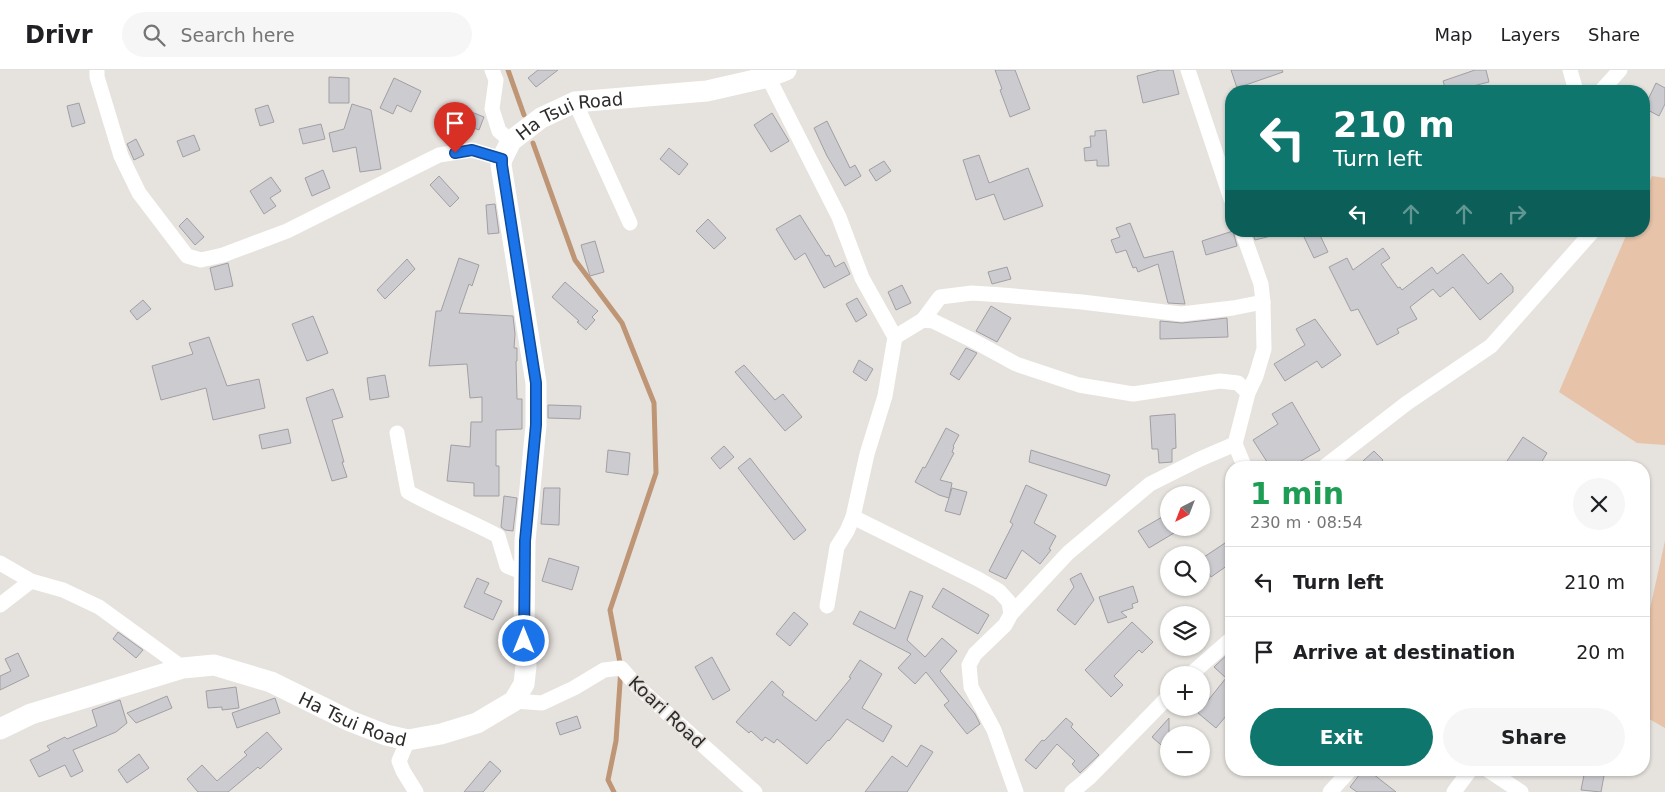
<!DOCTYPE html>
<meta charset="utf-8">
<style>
body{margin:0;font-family:"DejaVu Sans",sans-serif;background:#f6f6f6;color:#202124;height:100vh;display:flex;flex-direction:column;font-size:19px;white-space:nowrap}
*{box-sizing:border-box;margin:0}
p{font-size:16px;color:#757577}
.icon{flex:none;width:28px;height:28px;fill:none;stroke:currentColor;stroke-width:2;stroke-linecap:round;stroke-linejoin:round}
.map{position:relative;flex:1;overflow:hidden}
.sheet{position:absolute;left:1225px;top:391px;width:425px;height:315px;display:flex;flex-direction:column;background:#fff;border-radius:20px;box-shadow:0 1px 4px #0004}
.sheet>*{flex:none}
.banner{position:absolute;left:1225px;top:15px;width:425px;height:152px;border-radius:20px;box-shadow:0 1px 4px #0004;background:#0f766e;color:#fff;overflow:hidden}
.needle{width:32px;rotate:222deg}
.buttons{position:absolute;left:1160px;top:416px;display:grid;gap:10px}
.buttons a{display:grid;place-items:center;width:50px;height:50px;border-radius:50%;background:#fff;box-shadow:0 1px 4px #0004;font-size:25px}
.pin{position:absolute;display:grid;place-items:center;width:42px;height:42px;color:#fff;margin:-51px -21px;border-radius:50% 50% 50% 0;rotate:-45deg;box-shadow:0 0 5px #0007}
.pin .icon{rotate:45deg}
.me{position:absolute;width:55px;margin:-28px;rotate:0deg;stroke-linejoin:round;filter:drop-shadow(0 0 4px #0008)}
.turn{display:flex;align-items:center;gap:18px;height:105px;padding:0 25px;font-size:22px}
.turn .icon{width:65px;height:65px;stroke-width:2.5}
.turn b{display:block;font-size:35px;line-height:42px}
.lanes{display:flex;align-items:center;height:48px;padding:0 25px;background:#0003;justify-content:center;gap:25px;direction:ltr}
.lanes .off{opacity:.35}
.round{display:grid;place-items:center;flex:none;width:52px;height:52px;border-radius:26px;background:#f6f6f6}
.overview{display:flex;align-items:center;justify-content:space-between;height:85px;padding:0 25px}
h1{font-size:30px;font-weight:800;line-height:38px;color:#1e9e55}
.button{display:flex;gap:10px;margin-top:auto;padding:10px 25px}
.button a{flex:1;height:58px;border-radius:30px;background:#0f766e;color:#fff;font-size:20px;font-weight:800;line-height:58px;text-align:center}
.button a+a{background:#f6f6f6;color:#202124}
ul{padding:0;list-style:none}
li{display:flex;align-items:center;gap:15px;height:70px;padding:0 25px;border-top:1px solid #e0e0e0}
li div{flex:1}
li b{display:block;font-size:19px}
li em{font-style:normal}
header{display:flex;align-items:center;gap:30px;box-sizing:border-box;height:70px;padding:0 25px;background:#fff;border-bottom:1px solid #e0e0e0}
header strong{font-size:24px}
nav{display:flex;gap:28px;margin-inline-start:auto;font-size:18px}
.search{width:350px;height:45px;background:#f6f6f6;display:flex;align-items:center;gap:12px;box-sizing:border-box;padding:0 18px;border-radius:28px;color:#757577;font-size:19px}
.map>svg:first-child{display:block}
.green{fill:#e6c3a9}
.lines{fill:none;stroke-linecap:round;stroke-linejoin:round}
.stream{stroke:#be9575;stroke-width:5}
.building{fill:#cccbd0;stroke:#a19fa4}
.street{stroke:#fff;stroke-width:15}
.secondary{stroke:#fff;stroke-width:21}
.route-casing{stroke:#114b97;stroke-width:12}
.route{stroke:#1a73e8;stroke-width:9}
.labels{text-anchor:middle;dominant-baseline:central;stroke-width:4;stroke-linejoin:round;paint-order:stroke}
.street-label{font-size:18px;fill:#2e2c2b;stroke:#e6e2de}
</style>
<header>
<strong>Drivr</strong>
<div class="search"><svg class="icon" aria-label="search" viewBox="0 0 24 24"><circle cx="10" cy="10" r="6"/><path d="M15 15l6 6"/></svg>Search here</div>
<nav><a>Map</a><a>Layers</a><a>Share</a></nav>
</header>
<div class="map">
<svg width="1665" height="722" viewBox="0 0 1665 722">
<rect width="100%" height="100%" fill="#e6e2de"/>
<g class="green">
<path d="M1652,106L1665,108V375L1637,373L1559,322L1628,161H1644V126Z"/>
<path d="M1665,471V658L1644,646V566Z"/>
</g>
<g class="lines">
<g class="stream">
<path d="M508,0L524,45"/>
<path d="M533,73L575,190L622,253L654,333L656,403L610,540L621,598L616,671L608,710L614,722"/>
</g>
</g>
<g class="building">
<path d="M538,0H558L536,17L528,8Z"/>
<path d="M995,0H1015L1030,39L1010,47L1000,20L1002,19Z"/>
<path d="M1160,0H1173L1179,24L1143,33L1137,6Z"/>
<path d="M1231,0H1282L1283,2L1237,18Z"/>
<path d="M1475,0H1486L1489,12L1469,17L1470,21H1446L1443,11Z"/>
<path d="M329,7L349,8V33H329Z"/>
<path d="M394,8L421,21L411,42L397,35L393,44L380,38Z"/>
<path d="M1656,13L1665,18V34L1659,46L1644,38Z"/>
<path d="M79,33L85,53L72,57L67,36Z"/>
<path d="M352,34L371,40L381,99L360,102L356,77L333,82L329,63L344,59Z"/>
<path d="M268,35L274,52L260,56L255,39Z"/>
<path d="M459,37L484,47L479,60L454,50Z"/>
<path d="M772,43L789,71L771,82L754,55Z"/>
<path d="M827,51L850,98L855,95L861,106L845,116L827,86L814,58Z"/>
<path d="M321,54L325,69L303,74L299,59Z"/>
<path d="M1106,60L1109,96H1097V90L1085,91L1084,78L1091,77L1090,66H1095V61Z"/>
<path d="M194,65L200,80L183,87L177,71Z"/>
<path d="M136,69L144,85L134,90L127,74Z"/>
<path d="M669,78L688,94L679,105L660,89Z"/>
<path d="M979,85L989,113L1028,98L1043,136L1004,150L994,124L976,130L963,90Z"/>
<path d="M884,91L891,101L876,111L869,100Z"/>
<path d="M323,100L330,118L312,126L305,108Z"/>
<path d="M439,106L459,128L450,137L430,115Z"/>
<path d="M271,107L281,121L270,128L276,136L264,144L250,121Z"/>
<path d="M495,134L499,163L488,164L486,135Z"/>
<path d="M800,145L826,186L829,185L835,197L844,192L850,204L824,218L805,183L795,190L776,159Z"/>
<path d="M187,148L204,167L195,175L179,156Z"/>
<path d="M708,149L726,168L714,179L696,161Z"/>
<path d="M1130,153L1144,188L1173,181L1185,234L1168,233L1158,194L1138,202L1136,197L1133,198L1126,180L1116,183L1111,170L1120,167L1116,158Z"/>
<path d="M1233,161L1237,176L1206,185L1202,171Z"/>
<path d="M1252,161H1274L1275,165L1255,170Z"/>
<path d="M1316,161H1318L1328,182L1314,188L1304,167Z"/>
<path d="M595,171L604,202L590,206L581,175Z"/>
<path d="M1383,178L1390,188L1381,194L1398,218L1400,217L1402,220L1432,197L1437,204L1463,184L1488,214L1501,203L1513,217V222L1480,250L1453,217L1440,227L1433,219L1410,237L1417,249L1397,259L1399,263L1377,275L1358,239L1351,241L1329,197L1347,188L1353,200Z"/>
<path d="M459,188L479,195L472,216L469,214L459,243L513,246L515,264L514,278H517V291H516L517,329H522V359L496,360V396H499V426H474V413L447,411L451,375L470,377L471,352H482V327L470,328L467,294L429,296L436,241H441Z"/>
<path d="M407,189L415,199L385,229L377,220Z"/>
<path d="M228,193L233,216L215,220L210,198Z"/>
<path d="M1007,197L1011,209L992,214L988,202Z"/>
<path d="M565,212L598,241L592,247L595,250L586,260L577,252L579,251L552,227Z"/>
<path d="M902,215L911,233L896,240L888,222Z"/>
<path d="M857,228L867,245L856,252L846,234Z"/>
<path d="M143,230L151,239L137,250L130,241Z"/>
<path d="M991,236L1011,248L997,272L976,261Z"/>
<path d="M313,246L328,283L307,291L292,254Z"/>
<path d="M1227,248L1228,267L1160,269V251L1182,253Z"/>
<path d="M1315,249L1341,285L1322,298L1317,291L1285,311L1274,294L1305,275L1296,259Z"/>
<path d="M209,267L227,316L259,309L265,338L213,350L206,318L161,330L152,296L193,284L189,273Z"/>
<path d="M966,278L977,283L959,310L950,304Z"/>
<path d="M859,290L873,299L866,311L853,302Z"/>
<path d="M744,295L775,330L783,324L802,347L785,361L735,302Z"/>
<path d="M385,305L389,327L370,330L367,308Z"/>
<path d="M333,319L343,347L332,350L344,392H342L347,407L332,411L306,328Z"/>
<path d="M1292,332L1320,380L1289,398H1271L1253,370L1278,354L1272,344Z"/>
<path d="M548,335L581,336L580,349L548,348Z"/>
<path d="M1175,344L1176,378L1172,379V392L1159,393L1158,379H1152L1150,346Z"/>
<path d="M946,358L959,365L953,376L954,377L952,382L954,383L940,410L952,413L949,428L939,425L915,412L923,397L925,398Z"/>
<path d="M288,359L291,373L262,379L259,365Z"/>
<path d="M1523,367L1547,383L1538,398H1518L1507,391Z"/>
<path d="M724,376L734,387L720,399L711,388Z"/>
<path d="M608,380L630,383L628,405L606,402Z"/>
<path d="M1031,380L1110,405L1106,416L1029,392Z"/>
<path d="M1374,381L1383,390L1375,398H1369L1363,391Z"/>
<path d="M750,388L806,460L794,470L738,398Z"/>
<path d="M1026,415L1047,425L1034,453L1056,466L1049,479L1051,480L1040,494L1022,480L1006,509L989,501L1013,454L1010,452Z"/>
<path d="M544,418H560L559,455L541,454Z"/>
<path d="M952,418L967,422L960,445L945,441Z"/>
<path d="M504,426L517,428L513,461L505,460L501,457Z"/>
<path d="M1169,443V458H1171L1174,463L1149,478L1138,461Z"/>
<path d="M1231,469V493L1211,507L1201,492V489Z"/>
<path d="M549,488L579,497L572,520L542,511Z"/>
<path d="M1081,503L1094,530L1075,555L1057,540L1074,517L1070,509Z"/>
<path d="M477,508L489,513L484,523L502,531L493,550L464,537Z"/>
<path d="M1133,516L1138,532L1132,534L1133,538L1121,542L1127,547L1108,553L1099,527Z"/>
<path d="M943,518L989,545L978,564L932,537Z"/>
<path d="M910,521L923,526L907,570L925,587L942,568L957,581L940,601L975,644L980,654L967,664L944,635L949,631L926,602L915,614L898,598L911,584L853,554L860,541L895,559Z"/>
<path d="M794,542L808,554L790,576L776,564Z"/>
<path d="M1132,552L1153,572L1142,583L1139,580L1114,606L1123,615L1111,627L1085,600Z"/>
<path d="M118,562L143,580L136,588L113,569Z"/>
<path d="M1231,581V640L1216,658L1198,643L1226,608L1214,597Z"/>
<path d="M18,583L29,606L0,620V606L11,601L5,589Z"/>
<path d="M712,587L730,620L713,630L695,597Z"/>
<path d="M860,590L882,604L862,638L892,656L883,672L847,649L829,671L828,670L807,694L777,669L774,673L765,667L762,671L751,661L749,663L736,652L772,611L784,622L782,625L816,651L851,608L849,607Z"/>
<path d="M236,617L239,638L222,640V637L208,638L206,621Z"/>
<path d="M167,626L172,638L136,653L127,643Z"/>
<path d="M275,628L280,643L237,658L232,643Z"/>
<path d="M120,630L127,653L116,662L73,680L83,701L71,707L65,695L39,707L30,690L50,680L47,676L65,667L67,669L97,656L92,640Z"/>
<path d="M577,646L581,658L560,665L556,653Z"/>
<path d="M1066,648L1073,654L1071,657L1099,685L1080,703L1072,694L1075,691L1057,674L1036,699L1025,690L1042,670L1044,671Z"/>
<path d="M1169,648V682L1152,667Z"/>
<path d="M267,662L282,679L260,699L258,697L228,722H198L187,709L202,695L217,711L247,685L244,682Z"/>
<path d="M921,675L933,682L907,722H865L892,686L907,697Z"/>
<path d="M139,684L149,698L127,713L118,700Z"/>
<path d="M490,691L501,701L483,722H464Z"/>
<path d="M1363,700H1368L1396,722H1357L1350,717Z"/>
<path d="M1585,700H1605L1601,722L1581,720Z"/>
</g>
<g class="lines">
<g class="street">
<path d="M97,0V7L121,86L139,123L187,186L201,190L223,185L287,161L439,85L472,80L502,89"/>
<path d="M492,0L496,10L492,39L499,61L511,71"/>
<path d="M1188,0L1231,129"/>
<path d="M1570,0L1576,21"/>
<path d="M768,7L839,147L862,208L895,267L885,326L867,384L853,447L978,509L999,521L1009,532L1011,544L1005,555L975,584L969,595L971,617L994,660L1016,722"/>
<path d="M1601,21L1620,0"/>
<path d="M575,32L630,153"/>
<path d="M1242,161L1261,214L1263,232L1264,279L1256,306L1248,323L1235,374L1245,398"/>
<path d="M923,250L940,227L972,223L1002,225L1082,232L1181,244L1233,238L1263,232"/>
<path d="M895,267L923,250L933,251L972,270L1016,294L1079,315L1133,324L1220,311L1238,313L1248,323"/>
<path d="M397,363L408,422C437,438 468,450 498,466L507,496L524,503"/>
<path d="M1323,398L1407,333L1491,276L1593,161"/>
<path d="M0,493L31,511L63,520L99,537L183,598"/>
<path d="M0,535L31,511"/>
<path d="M827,536L837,477L847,461L853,447"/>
<path d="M1011,544L1068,483L1150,414L1200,389L1235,374"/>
<path d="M1190,605L1231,569"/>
<path d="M514,631L542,633L574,618L604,600L621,598L638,617L755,722"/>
<path d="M408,670L399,691L403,701L416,722"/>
<path d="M1488,700L1521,722"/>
<path d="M1072,722L1090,707L1169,626"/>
<path d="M1330,722L1350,700"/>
<path d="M1454,722L1470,700"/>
</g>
<path class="secondary" id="s1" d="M0,659L31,644L183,598L214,595L271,612L350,651L386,665L408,670L441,664L477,653L514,631L524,614L526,596L524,571L525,471L536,355V313L501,95L502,89L511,71L541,48L575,32L707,21L768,7L786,0"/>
</g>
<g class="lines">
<defs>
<path id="route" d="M455,83L472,80L502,89V95L536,313V355L525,471L524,571"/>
</defs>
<use href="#route" class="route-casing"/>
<use href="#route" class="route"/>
</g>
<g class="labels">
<g class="street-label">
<text stroke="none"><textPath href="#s1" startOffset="1182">Ha Tsui Road</textPath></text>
<text transform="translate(667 642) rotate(43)">Koari Road</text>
<text stroke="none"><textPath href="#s1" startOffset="374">Ha Tsui Road</textPath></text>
</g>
</g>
</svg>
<div class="buttons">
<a><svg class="needle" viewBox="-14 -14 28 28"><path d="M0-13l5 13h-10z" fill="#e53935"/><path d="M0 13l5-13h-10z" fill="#757577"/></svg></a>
<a><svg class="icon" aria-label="search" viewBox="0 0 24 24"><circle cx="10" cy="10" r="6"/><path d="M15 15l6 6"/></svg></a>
<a><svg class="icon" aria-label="layers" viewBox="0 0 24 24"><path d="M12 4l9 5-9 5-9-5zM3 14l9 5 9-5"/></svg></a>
<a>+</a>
<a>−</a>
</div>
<div class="pin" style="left:455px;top:83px;background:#d93025"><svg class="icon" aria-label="arrive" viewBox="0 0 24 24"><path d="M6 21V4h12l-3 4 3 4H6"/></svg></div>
<svg class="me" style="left:524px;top:571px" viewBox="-20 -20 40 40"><circle r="17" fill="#1a73e8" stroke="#fff" stroke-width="3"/><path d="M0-11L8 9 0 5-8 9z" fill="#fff"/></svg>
<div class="banner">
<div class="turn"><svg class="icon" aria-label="left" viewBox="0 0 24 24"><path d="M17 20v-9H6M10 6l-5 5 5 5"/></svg><div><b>210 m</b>Turn left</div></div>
<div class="lanes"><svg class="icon" aria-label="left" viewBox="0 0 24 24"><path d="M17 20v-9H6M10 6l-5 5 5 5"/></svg><svg class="icon off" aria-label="ahead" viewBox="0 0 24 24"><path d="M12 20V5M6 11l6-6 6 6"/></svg><svg class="icon off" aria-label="ahead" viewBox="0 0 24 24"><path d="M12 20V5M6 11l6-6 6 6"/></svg><svg class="icon off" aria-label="right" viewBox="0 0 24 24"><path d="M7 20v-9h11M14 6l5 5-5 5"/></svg></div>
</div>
<section class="sheet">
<div class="overview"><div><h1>1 min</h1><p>230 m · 08:54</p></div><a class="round"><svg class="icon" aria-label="close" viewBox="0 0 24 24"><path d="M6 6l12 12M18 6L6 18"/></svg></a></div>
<ul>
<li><svg class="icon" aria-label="left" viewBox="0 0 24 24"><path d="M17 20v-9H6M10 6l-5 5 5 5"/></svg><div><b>Turn left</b></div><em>210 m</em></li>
<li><svg class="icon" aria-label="arrive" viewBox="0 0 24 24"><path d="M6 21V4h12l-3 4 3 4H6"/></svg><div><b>Arrive at destination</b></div><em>20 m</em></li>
</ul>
<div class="button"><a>Exit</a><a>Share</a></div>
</section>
</div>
